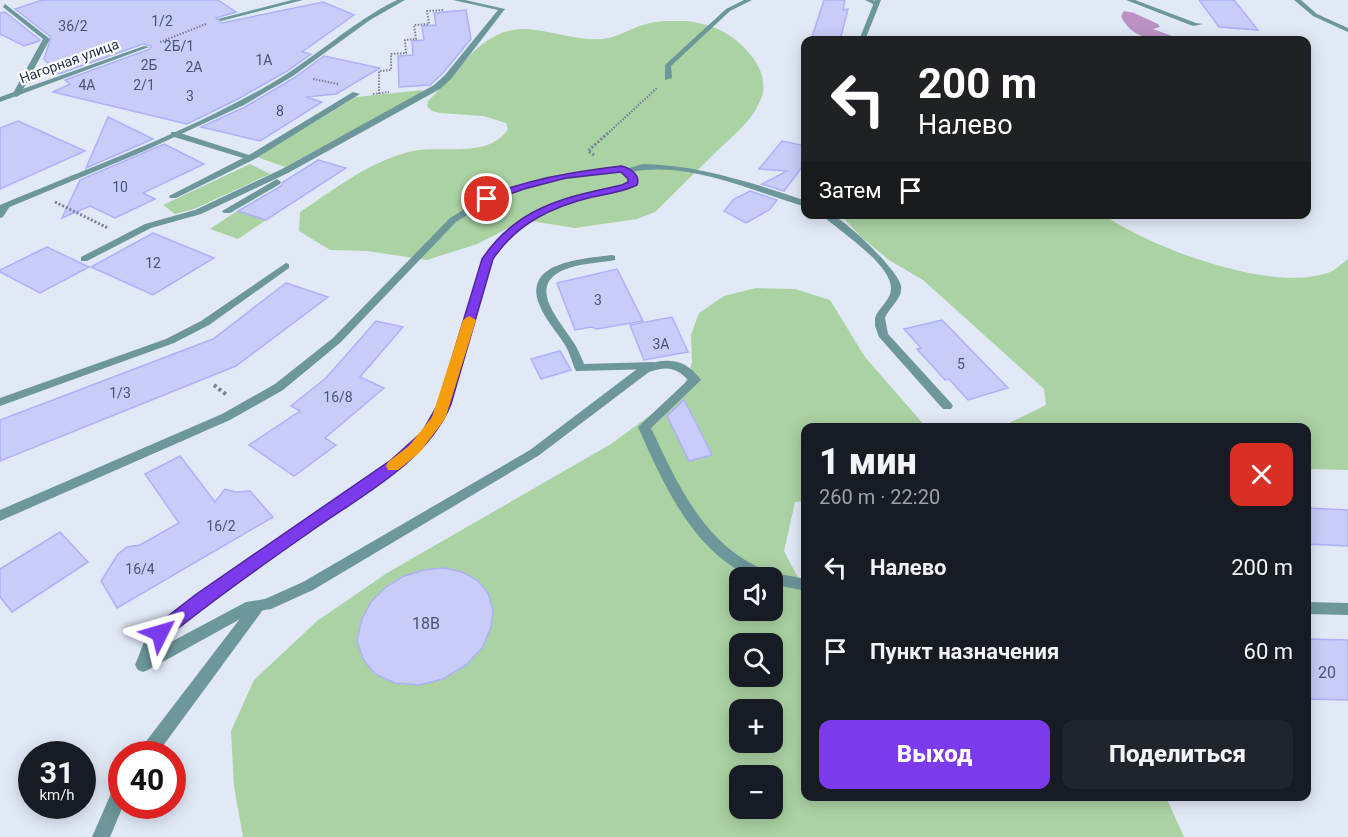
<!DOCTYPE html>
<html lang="ru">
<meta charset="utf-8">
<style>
body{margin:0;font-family:Roboto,sans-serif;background:#20242c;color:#f1f3f6;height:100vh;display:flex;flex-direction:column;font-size:22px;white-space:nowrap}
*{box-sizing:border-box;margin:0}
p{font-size:20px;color:#9ea1a6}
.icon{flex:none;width:33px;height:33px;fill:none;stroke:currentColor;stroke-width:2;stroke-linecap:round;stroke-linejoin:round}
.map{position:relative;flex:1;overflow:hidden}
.drawer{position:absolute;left:801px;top:423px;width:510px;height:378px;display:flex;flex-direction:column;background:#171b24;border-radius:12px;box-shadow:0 3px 15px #0003}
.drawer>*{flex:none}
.hud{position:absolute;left:801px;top:36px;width:510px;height:183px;border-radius:12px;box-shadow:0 3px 15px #0003;background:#202124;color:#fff;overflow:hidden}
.fabs{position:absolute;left:729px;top:567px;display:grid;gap:12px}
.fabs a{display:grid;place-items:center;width:54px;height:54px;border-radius:12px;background:#171b24;box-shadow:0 3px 15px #0003;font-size:30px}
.speed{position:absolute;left:18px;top:741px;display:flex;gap:12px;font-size:30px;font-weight:700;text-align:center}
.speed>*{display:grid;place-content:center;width:78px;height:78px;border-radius:50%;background:#171b24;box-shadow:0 3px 15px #0003;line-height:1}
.speed small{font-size:15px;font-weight:400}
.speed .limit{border:9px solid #d22;background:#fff;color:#111}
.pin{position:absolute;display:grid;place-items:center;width:51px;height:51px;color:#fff;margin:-26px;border:3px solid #fff;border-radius:50%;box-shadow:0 2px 6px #0007}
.me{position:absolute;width:66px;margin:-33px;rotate:50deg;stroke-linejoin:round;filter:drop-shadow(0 0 4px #0008)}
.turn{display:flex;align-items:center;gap:21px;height:126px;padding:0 18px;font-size:27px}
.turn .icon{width:78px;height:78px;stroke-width:2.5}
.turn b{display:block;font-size:42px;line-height:51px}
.then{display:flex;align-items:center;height:57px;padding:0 18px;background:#0003;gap:12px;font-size:22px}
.round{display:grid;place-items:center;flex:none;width:63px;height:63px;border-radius:12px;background:#20242c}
.head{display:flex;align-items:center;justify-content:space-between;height:102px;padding:0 18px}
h1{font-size:36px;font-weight:800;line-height:45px}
.button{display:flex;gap:12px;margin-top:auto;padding:12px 18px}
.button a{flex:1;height:69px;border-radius:12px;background:#7c3aed;color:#fff;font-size:24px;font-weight:800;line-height:69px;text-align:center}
.button a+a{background:#20242c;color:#f1f3f6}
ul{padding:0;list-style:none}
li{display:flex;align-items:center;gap:18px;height:84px;padding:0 18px}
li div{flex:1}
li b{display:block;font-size:22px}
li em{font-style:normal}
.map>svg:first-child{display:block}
.green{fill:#abd2a3;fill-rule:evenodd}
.water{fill:#ba93c2}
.building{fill:#c8ccf9;stroke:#acb1fa;stroke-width:1.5}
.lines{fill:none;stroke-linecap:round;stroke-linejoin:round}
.path-far2{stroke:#778297;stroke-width:2;stroke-dasharray:1.5 1.5;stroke-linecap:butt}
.path-far1{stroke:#778297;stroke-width:3;stroke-dasharray:2 2;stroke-linecap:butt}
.path{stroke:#778297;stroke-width:4;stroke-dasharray:3 3;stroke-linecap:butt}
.service{fill:#6d979a;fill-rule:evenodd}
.minor{fill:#6d979a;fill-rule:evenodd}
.tertiary{fill:#6d979a;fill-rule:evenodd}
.route{fill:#7c3aed;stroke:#51269a;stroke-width:1.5}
.slow{fill:#f59e0b}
.labels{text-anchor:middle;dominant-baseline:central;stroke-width:4.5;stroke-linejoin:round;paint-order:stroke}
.number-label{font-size:14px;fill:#485473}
.far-street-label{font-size:14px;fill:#1d2c46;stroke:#fff}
.near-number-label{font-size:16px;fill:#485473}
</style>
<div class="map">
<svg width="1348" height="837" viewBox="0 0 1348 837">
<rect width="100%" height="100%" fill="#e1e9f7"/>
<g class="green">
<path d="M687,21C715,25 732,33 750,54C761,67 768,85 760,101C752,121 733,136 718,150C697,171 676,191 655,212L637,219L575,228L524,220L477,244L427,260L367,251L330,250L299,231L300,212C337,188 369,161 413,151C442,145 489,159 508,129L506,123L483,116L440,113L432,111L427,106L428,101C461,71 483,21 536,30C558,33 581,41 603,39C619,37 631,28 646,24C659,20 674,21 687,21Z"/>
<path d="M423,90L417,96L285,167L257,157L356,97Z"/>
<path d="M250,164L270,174L194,209L175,214L163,205Z"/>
<path d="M237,211L266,220L238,239L210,229Z"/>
<path d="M841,215H1104C1151,248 1274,294 1330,272C1336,270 1342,263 1348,259V470L1313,469L1307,473L1306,428L1001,427L1046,405L1044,389L923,280L889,260L860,236Z"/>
<path d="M756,288L795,289L830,300L865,357L926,427L806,428L805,501L795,502L784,551L805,591L806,796L1166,797L1184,837H243L234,786L231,731L254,680L317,621L387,573L611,444L682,392L692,363L691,335L699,313L724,296ZM740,578H772V610H740ZM740,644H772V676H740ZM740,710H772V742H740ZM740,776H772V808H740Z"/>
</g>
<path class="water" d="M1124,11L1134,13L1158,24L1160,27L1153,29L1172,36L1169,40C1150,41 1129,35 1121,16Z"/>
<g class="building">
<path d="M42,0H218L236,12L216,18L222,23L323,2L354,15L302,52L311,54L287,71L238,99L187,124L53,92L70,84L65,80L150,49L151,46L143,44L59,74L44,59L51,37L15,9Z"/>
<path d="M824,0H845L843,10L848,9L840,40H811Z"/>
<path d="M1199,0H1234L1258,30L1219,27Z"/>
<path d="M466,10L471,39L443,73L430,85L399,87L398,56L413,55L412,41L424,40L422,26L436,25L434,13Z"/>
<path d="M5,12L40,40L39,41L24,46L0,34V13Z"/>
<path d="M324,56L380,68L336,94L306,97L322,102L260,141L201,127L245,107L294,78Z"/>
<path d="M108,117L153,139L86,168Z"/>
<path d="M18,121L85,151L0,189V128Z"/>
<path d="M782,141L806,146V162L784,191L762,184L787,171L759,169Z"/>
<path d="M164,144L204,164L143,193L155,199L115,218L90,206L62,218L80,180Z"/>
<path d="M318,160L346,168L266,220L238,211L281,186L283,182Z"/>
<path d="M750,191L777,200L769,210L746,223L724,211L734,199Z"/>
<path d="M153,233L214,258L153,295L91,267Z"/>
<path d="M47,247L89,267L40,293L0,272V270Z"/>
<path d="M617,269L643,321L597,329L591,327L575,330L557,283Z"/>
<path d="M286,283L328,297L236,366L0,461V420L213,339Z"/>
<path d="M672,317L688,352L644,360L630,325Z"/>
<path d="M942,320L1008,388L968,400L949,379L945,380L917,349L921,348L904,329Z"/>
<path d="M376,321L403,327L360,377L384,388L325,438L336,445L294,476L249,445L300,411L291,406L326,378Z"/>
<path d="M560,351L571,370L541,379L531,359Z"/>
<path d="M684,400L697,425L712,455L689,461L667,416Z"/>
<path d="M180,456L215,502L225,489L235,492L250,491L273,517L117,608L101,581L118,554L127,547L140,545L179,523L145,474Z"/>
<path d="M1306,508L1348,510V546L1306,544Z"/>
<path d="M60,532L88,562L12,612L0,597V569Z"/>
<path d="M444,568L462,572L477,580L488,593L493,610L491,627L482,648L466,665L443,679L419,685L395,683L375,674L363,659L357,640L362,619L371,602L386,587L404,576L424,570Z"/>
<path d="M1306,639L1348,640V700L1306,699Z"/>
</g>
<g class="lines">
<g class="path-far2">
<path d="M160,42L206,24"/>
<path d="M313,79L338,84"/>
<path d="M373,94L389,92"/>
<path d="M379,94V71L391,70V54L406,53L405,40L416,39L414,25L429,24L427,11L443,10"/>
<path d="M607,134L657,88"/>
</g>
<g class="path-far1">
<path d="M594,155L588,151L609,132"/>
<path d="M55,202L108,228"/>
</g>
<path class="path" d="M214,385L228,396"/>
<g class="service">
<path d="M292,0H303L221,21L218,19Z"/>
<path d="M453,0H465L505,9L451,79L440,89L288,173L201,214L151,228L87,261H81V257L145,224L195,210L282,169L434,85L445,75L498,10Z"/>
<path d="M744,0H752L730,11L671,66L672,78L665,80V65L726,9Z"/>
<path d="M865,0H873L878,3L875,5Z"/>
<path d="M1294,0H1301L1317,14L1348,28V32L1313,16Z"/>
<path d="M5,4L50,39L20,95L16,97L12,95L43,39L3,7Z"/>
<path d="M353,92L360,94L253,160L176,198H170L169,196L243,158L171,136V132H177L249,155Z"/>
<path d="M643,164C699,165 753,183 806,201V207C748,190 687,159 626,173L622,170Z"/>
<path d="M277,179L281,182L280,184L230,213H224L222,211Z"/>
<path d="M6,203L10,206L3,217L0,218V208Z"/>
<path d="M821,214C824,214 827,214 830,214C844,218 899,271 901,286C903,299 889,307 885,318L888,334L951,403L953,406L951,409H943L879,337L875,326V318C878,308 890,301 891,290C893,264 838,231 821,214Z"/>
<path d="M612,255L615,256V260C600,263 584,263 569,268C523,283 559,319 574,343C578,349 581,357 584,364L653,362L659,366L657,369L576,371C572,363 570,353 565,345C557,332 546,321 540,306C521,261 584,259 612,255Z"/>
<path d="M286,263L289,264V268L209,325L174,343L0,406V398L166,339L201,321Z"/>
</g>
<g class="minor">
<path d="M397,0H405L370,20L293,76L244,105L142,152L0,211V205C91,167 186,133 272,83C315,58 352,22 397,0Z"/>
<path d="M875,0H881L865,40H859Z"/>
<path d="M1126,0H1135L1196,23L1203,24L1193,26Z"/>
<path d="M144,46L149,47L0,102V97Z"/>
<path d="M257,601L262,603L264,607L262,611L157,754H139L141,748L252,603Z"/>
<path d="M122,780V806H123L110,837H92L116,782Z"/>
</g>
<g class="tertiary">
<path d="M621,166L633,171L637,183L636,185L580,199L550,210L524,226L501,248L493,259L451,404L443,422L418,452L175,629L156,650L246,602L265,599L303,582L530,450L641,366C666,358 684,357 701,380L651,428C675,479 700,536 752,564C768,573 787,575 806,579V591L772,584V578C767,578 760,578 754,577C746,576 740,571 733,567C685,535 661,478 638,427L688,380C676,367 666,366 649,372L538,456L313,590L271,609L253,612L148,670L143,672L138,670L135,665L144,642L165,619L410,446L434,417L439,404L483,259C508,224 541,203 583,193C598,189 614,188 628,182L626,174L620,172L546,182L490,201L456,222L341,342L283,390L230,420L0,521V510L222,414L275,384L333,338L450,218L484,197L545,177Z"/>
<path d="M1306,602L1348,603V615L1306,614Z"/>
</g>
</g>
<path class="route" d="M621,166C630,168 641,175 637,185C623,192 607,194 592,197C552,207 517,223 493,259L451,404C427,463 360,496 310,532C261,566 213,600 166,638L160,640L154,638L152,633L154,627L195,595L391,460L422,432L438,404L482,259C518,206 564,198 622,185L628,182V179L621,172L566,178L524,189L487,202L482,199L483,197C530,179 572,172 621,166Z"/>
<path class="slow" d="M469,316L476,320L445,419L419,453L398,470H388L386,466L388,462L409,446L432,417L463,320Z"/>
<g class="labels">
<g class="number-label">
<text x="162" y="21">1/2</text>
<text x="73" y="26">36/2</text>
<text x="179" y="46">2Б/1</text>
<text x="264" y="60">1А</text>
<text x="149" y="65">2Б</text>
<text x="194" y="67">2А</text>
<text x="87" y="85">4А</text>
<text x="144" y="85">2/1</text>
<text x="190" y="96">3</text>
<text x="280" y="111">8</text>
<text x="120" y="187">10</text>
<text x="153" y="263">12</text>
<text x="598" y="300">3</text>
<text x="661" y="344">3А</text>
<text x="961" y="364">5</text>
<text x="120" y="393">1/3</text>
<text x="338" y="397">16/8</text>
<text x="221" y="526">16/2</text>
<text x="140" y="569">16/4</text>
</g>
<g class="far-street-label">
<text transform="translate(69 61) rotate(-20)">Нагорная улица</text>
</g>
<g class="near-number-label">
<text x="426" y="623">18В</text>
<text x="1327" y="672">20</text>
</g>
</g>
</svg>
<div class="fabs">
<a><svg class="icon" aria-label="sound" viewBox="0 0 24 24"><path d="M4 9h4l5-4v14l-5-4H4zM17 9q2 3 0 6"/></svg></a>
<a><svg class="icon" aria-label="search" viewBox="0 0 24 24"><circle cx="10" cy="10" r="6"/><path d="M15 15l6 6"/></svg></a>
<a>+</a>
<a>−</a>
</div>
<div class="speed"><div>31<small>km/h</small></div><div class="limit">40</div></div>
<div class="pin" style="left:487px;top:199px;background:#d93025"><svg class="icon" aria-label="arrive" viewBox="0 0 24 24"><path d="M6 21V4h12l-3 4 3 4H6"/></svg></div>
<svg class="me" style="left:160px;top:633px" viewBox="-20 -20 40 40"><path d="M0-17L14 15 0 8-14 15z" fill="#7c3aed" stroke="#fff" stroke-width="4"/></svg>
<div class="hud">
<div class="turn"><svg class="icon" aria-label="left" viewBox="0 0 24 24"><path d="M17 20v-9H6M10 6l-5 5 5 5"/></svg><div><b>200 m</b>Налево</div></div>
<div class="then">Затем<svg class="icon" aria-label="arrive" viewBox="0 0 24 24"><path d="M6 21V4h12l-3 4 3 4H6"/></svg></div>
</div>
<section class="drawer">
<div class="head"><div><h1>1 мин</h1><p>260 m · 22:20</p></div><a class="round" style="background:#d93025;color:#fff"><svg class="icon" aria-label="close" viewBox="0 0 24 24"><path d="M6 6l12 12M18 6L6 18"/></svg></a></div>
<ul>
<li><svg class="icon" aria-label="left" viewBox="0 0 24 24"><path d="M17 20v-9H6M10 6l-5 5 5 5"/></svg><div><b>Налево</b></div><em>200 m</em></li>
<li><svg class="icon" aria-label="arrive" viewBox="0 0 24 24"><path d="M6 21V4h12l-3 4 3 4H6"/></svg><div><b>Пункт назначения</b></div><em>60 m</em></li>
</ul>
<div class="button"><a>Выход</a><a>Поделиться</a></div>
</section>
</div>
